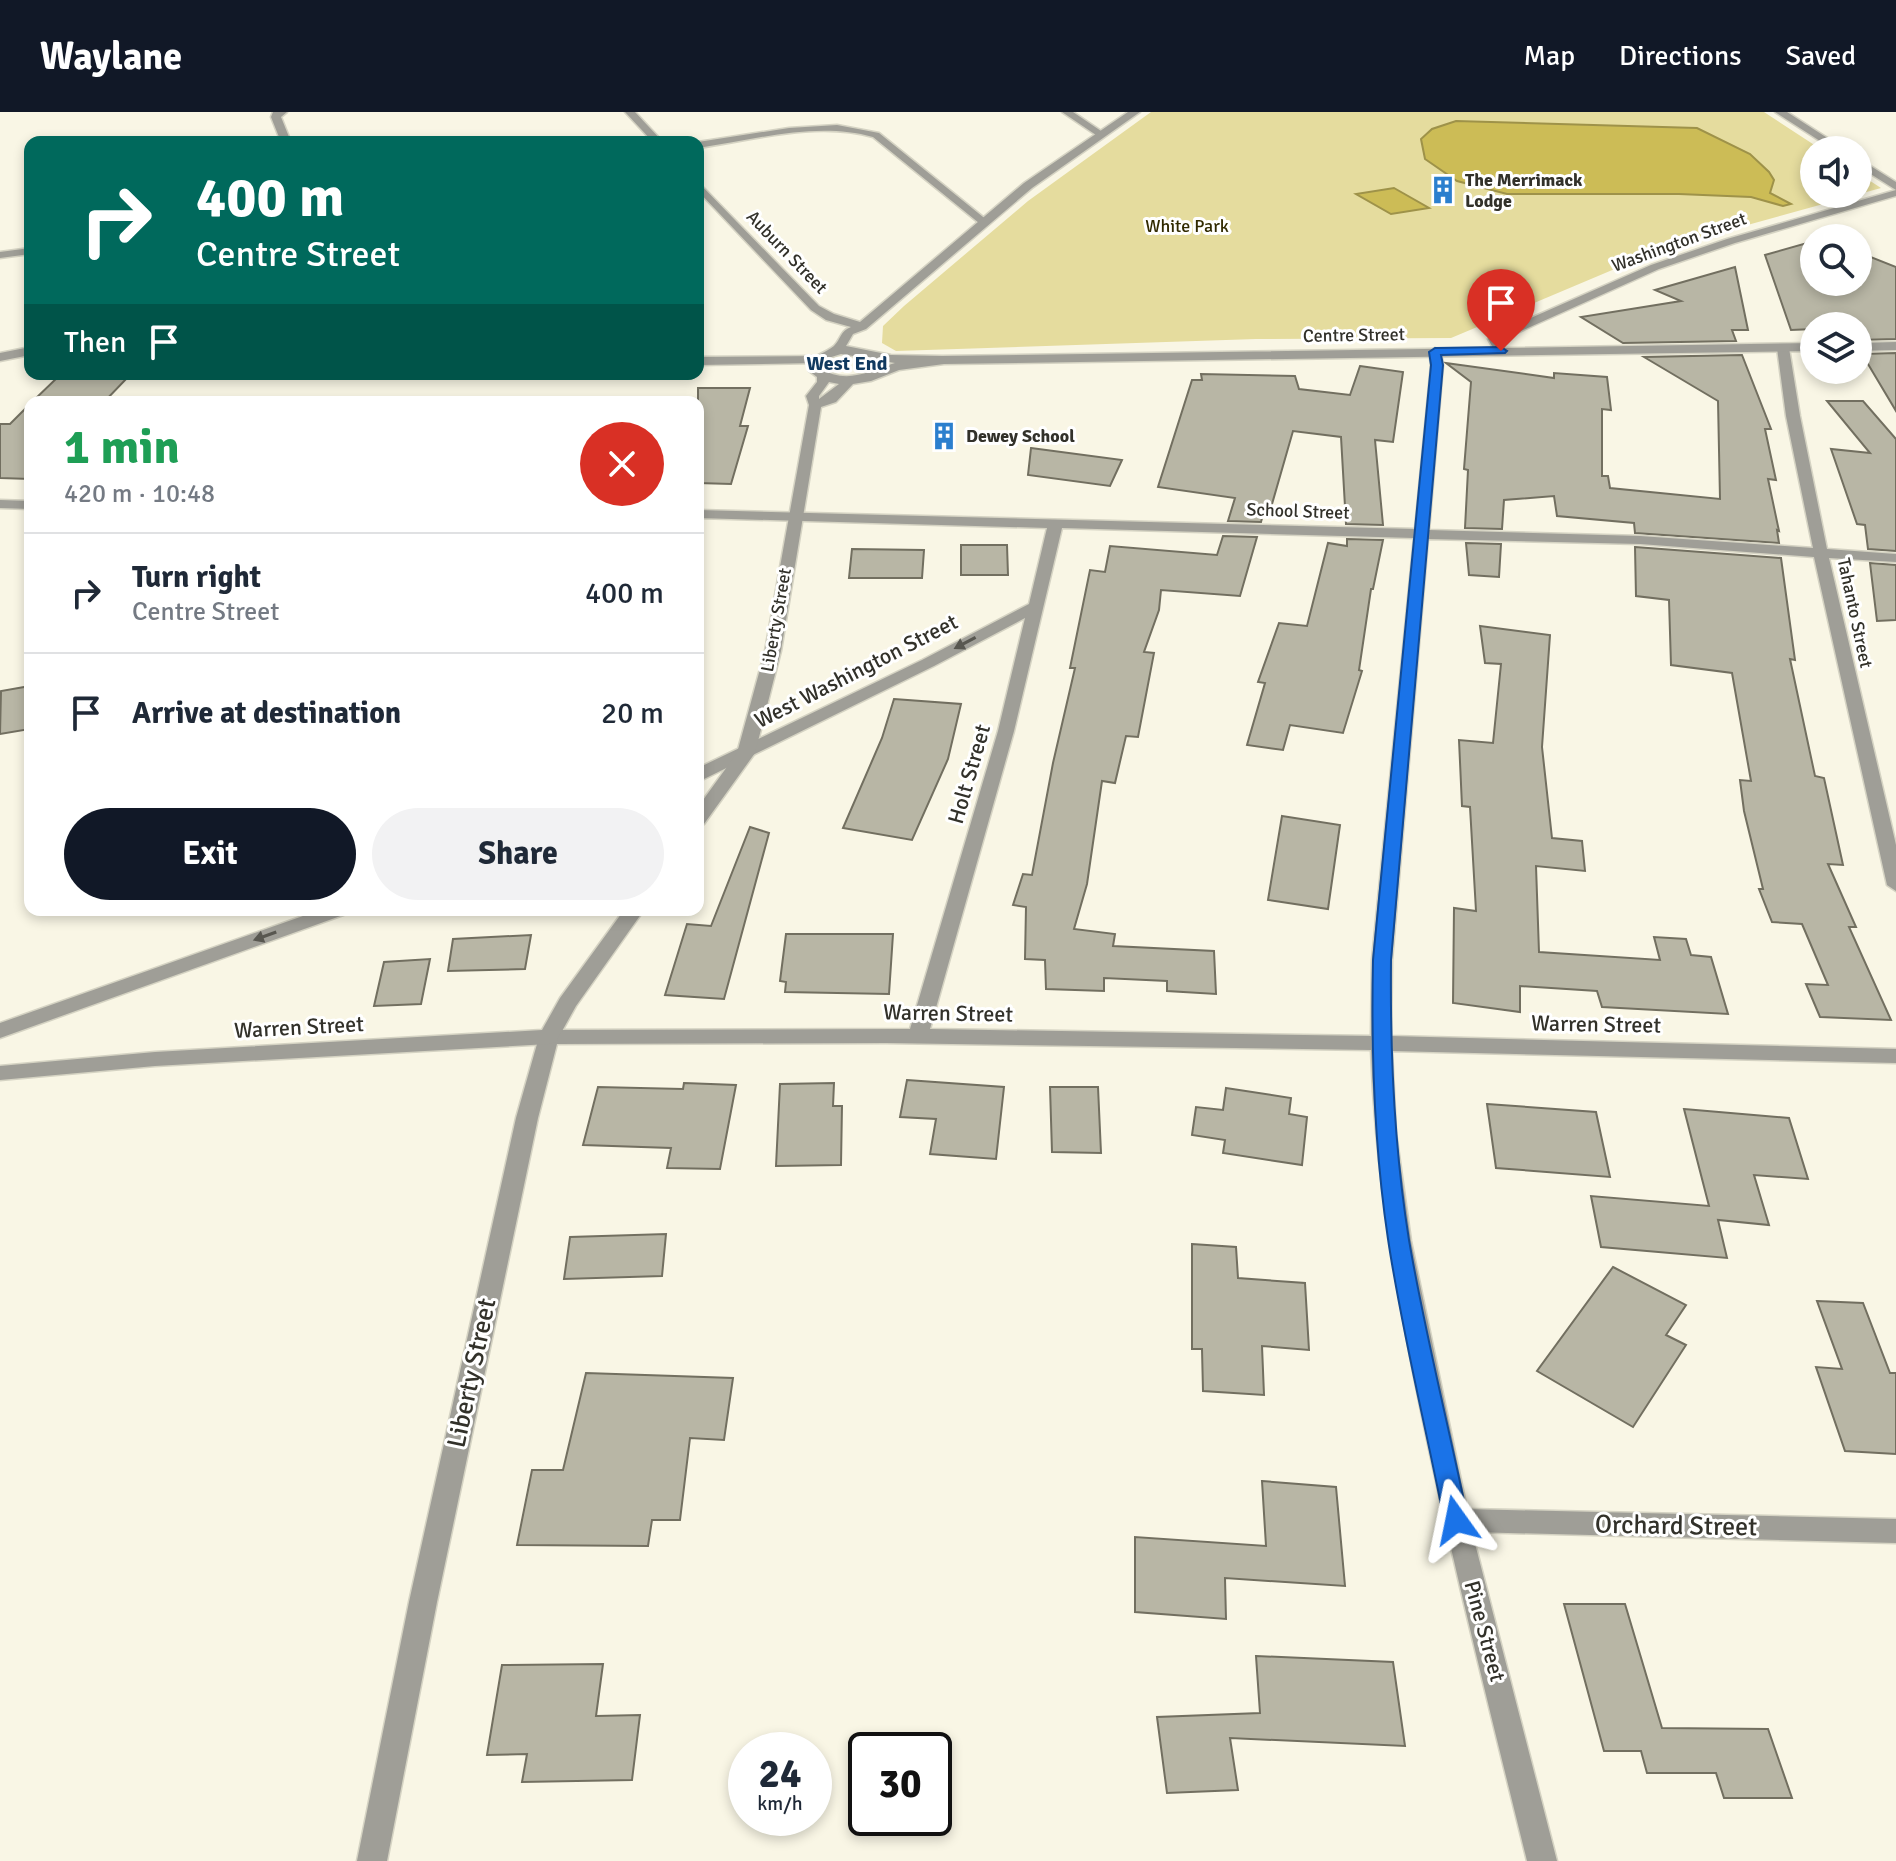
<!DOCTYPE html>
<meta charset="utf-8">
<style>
body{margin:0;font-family:Signika,sans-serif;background:#f2f2f3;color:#1f2937;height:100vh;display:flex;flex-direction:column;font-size:30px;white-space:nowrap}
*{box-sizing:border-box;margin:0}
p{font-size:26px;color:#747a83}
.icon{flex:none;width:44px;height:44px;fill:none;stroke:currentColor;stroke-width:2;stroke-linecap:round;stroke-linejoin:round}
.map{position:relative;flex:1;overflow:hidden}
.side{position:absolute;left:24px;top:284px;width:680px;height:520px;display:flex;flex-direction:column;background:#fff;border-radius:16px;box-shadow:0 4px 12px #0003}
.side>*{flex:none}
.hud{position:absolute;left:24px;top:24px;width:680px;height:244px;border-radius:16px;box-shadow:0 4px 12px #0003;background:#00695c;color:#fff;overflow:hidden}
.controls{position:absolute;left:1800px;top:24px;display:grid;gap:16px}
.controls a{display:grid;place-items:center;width:72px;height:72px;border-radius:50%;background:#fff;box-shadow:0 4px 12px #0003;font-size:40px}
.speed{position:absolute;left:728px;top:1620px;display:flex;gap:16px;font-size:40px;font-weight:700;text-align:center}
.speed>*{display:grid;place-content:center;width:104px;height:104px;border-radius:50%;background:#fff;box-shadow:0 4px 12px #0003;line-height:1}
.speed small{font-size:20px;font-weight:400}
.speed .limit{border:4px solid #111;border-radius:12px;background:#fff;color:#111}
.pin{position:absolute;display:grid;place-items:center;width:68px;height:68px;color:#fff;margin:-82px -34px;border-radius:50% 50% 50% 0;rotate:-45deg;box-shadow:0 0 8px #0007}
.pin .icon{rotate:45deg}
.me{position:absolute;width:88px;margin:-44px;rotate:348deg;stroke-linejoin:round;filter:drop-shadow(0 0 6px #0008)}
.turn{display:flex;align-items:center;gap:28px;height:168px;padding:0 40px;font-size:36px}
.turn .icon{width:104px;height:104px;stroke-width:2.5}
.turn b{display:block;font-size:56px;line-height:68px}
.then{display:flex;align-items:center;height:76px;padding:0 40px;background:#0003;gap:16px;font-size:30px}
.round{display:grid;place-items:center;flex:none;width:84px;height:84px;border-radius:42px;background:#f2f2f3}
.headline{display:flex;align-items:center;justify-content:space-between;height:136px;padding:0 40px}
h1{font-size:48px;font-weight:700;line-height:60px;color:#1e9e55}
.button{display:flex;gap:16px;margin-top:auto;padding:16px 40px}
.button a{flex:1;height:92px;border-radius:48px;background:#111827;color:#fff;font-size:32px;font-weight:700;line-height:92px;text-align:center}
.button a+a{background:#f2f2f3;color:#1f2937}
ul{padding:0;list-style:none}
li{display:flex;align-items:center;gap:24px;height:120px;padding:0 40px;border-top:2px solid #e0e1e3}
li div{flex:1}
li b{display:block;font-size:30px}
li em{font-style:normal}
header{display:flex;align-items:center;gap:48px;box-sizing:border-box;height:112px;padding:0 40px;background:#111827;color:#fff}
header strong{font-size:38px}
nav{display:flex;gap:44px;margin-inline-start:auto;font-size:28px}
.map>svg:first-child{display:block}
.green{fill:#e5dc9e}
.water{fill:#ccbc56;stroke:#9e9249;stroke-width:2}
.building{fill:#b8b6a5;stroke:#726f60;stroke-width:2}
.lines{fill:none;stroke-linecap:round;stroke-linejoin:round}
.minor-casing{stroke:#d5d3c3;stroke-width:3}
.tertiary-casing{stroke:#d5d3c3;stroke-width:3}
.minor{fill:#9f9e97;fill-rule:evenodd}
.tertiary{fill:#9f9e97;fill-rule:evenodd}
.oneway{fill:#585750}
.route{fill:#1a73e8;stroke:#114b97;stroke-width:2}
.labels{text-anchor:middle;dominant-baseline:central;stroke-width:6;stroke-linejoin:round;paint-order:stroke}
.far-poi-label{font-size:18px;font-weight:bold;fill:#32312a;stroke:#fff;text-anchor:start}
.far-park-label{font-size:18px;fill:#312a00;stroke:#fff}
.far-street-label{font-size:18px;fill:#32312a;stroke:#fff}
.far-neighbourhood-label{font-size:20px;font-weight:bold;fill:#11395f;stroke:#fff}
.street-label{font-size:22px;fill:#32312a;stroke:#fff}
.near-street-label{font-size:26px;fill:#32312a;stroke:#fff}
</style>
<header>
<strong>Waylane</strong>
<nav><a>Map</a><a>Directions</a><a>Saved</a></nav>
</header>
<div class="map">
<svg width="1896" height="1749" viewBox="0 0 1896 1749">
<rect width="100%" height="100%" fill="#f9f6e5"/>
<path class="green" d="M1151,0H1764L1822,38H1814V82H1858V61L1881,76L1715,122L1636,148L1451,226L1256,227L896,239L882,231L883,214L904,194L1028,89Z"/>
<g class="water">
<path d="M1456,9L1697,16L1750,42L1769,60L1774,68L1770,81L1791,92L1783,94L1751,85L1679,82H1507L1457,69L1425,47L1421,27L1432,17Z"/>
<path d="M1394,76L1429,96L1391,102L1356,82Z"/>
</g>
<g class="building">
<path d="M1814,129V170H1858V140L1896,155V227L1858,228V214H1814V217L1791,218L1765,143Z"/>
<path d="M1735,155L1748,218H1732L1736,229L1623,231L1581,205L1681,189L1655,178Z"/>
<path d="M1896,241V299L1862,242Z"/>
<path d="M1742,243L1771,317H1765L1776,368L1768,367L1779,419L1777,418L1779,431L1635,421L1634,411L1557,404L1554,384L1504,388L1502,417L1465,416L1468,358L1464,357L1471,270L1446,251L1554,266V261L1607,265L1611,298L1602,297V364H1608L1610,376L1720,387L1718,289L1644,245Z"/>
<path d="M1360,254L1403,260L1393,330L1375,328L1383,413L1346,412L1341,325L1293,319L1272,392L1266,391L1261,410L1228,409L1235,386L1158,375L1192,268H1202L1201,262L1295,264L1299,277L1350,283Z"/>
<path d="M61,262H98L130,263L104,290H32Z"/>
<path d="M698,276H750L740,314H748L731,372L698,371Z"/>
<path d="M1827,289H1863L1896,327V439L1868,437L1865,413L1857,412L1831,337L1870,341Z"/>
<path d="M30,292V367L0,366V312H10Z"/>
<path d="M1031,336L1122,348L1110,374L1028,363Z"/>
<path d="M1223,424L1257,425L1240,484L1161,478L1159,498L1144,540L1154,541L1138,625L1126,624L1115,671L1102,669L1087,772L1074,817L1115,822L1113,834L1214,839L1216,882L1167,879V869L1104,866V879L1046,877L1045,848L1025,847L1026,795L1013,793L1023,762L1032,763L1053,651L1075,556H1070L1090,458L1105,460L1110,434L1217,443Z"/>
<path d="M1347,427L1383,428L1373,477H1371L1359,558L1362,559L1343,621L1290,613L1283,638L1247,633L1265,571L1258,570L1279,511L1307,514L1328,431L1347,434Z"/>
<path d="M1466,431L1501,432L1499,465L1469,463Z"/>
<path d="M961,433H1007L1008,463H961Z"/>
<path d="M1635,435L1781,446L1795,548L1790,547L1815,664L1824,666L1843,753L1828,752L1856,815H1849L1891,908L1820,905L1806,872L1828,873L1802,812L1772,810L1759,777H1763L1744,699L1740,668L1751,669L1732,561L1671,553L1669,488L1636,484Z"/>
<path d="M852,437L924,438L922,466H849Z"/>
<path d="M1870,451L1896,453V508L1877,509Z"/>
<path d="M1480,514L1550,523L1542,635L1552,726L1582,729L1585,759L1536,754L1539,840L1660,848L1654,825L1686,827L1691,843L1711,845L1728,902L1602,895L1597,879L1520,874V900L1453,891L1454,796L1476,799L1470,695L1462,694L1459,628L1493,631L1501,552L1485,551Z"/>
<path d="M30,574V617L0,622L1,579Z"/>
<path d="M894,587L961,592L948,647L912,728L843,716L882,626Z"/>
<path d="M1282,704L1340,713L1328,797L1268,788Z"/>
<path d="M750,715L769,721L724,887L665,883L687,812L711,814Z"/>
<path d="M786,822H893L889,882L785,880L786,870L780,869Z"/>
<path d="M531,823L525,857L448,859L453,827Z"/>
<path d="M430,847L421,892L374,894L384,850Z"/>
<path d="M907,968L1004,975L996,1047L930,1042L936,1007L900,1005Z"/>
<path d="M684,971L736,973L720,1057L667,1056L671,1036L583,1033L598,975L683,977Z"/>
<path d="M834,971L833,994H842L841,1053L776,1054L780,972Z"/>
<path d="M1050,975H1098L1101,1041L1052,1040Z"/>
<path d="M1226,976L1291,986L1289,1002L1307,1005L1302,1053L1223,1041L1225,1028L1192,1023L1196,995L1223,998Z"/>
<path d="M1487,992L1596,1000L1610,1065L1496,1056Z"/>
<path d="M1684,997L1789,1006L1808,1067L1754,1063L1769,1113L1718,1108L1727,1146L1601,1135L1591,1084L1709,1094Z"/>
<path d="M666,1122L662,1164L564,1167L570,1125Z"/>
<path d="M1192,1132L1236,1135L1238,1166L1305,1171L1309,1238L1262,1234L1264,1283L1203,1279L1202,1237H1192Z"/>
<path d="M1613,1155L1686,1193L1666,1223L1686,1233L1633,1315L1537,1259Z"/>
<path d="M1817,1189L1863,1191L1890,1261H1896V1342L1845,1339L1816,1255L1842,1257Z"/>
<path d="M586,1261L733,1266L724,1328L690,1326L680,1408H652L648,1434L517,1433L532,1358H563Z"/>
<path d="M1262,1369L1336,1375L1345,1474L1225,1466L1226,1507L1135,1500V1425L1266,1434Z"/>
<path d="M1564,1492H1625L1662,1616L1768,1617L1792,1686H1724L1716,1661H1647L1641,1639H1604Z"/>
<path d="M1256,1544L1393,1550L1405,1634L1230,1626L1238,1678L1167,1681L1157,1605L1260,1601Z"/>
<path d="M603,1552L596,1604L640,1603L632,1668L522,1670L527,1642L487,1643L502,1553Z"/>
</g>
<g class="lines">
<defs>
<g id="minor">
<path d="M273,0H287L281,5L291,30H281L271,5Z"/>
<path d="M1062,0H1073L1104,21L1096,23Z"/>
<path d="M1775,0H1787L1846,38H1834Z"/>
<path d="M837,13L879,21L988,109L979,111L873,25C816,9 754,28 698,36V30L789,16Z"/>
<path d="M1858,46L1896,70V78L1858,54Z"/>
<path d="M30,136V142L0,146V140Z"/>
<path d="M1783,232L1789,236L1800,304L1827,437L1896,442V450L1829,446L1896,733V779L1887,773L1814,445L1640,432L1428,427L1392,848L1391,924L1896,937V951L1392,939L1396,1021L1411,1129L1467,1397L1896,1407V1431L1472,1420L1557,1749H1527C1488,1591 1448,1434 1416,1275C1393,1159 1375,1057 1371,938L886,931L557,932L538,1006L437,1490L387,1749H357L409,1490L516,1006L539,925L542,920L549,918L910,917L998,619L1025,506L934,554L704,667L698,668V656L922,548L1029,492L1047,416L698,406V398L1415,417L1431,253L1429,240L1435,236L1441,240L1443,253L1429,418L1640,424L1813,436L1786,304L1777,236ZM1062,416L1414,426L1372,848L1371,924L930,917L1014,619Z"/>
<path d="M30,235V243L0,249V241Z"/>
<path d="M820,244L822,247L816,251L698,253V245Z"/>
<path d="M0,388L30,389V397L0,396Z"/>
<path d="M320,798H349L346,802L0,926V911Z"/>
</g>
<g id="tertiary">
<path d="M625,0H635L663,30H653Z"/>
<path d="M1128,0H1140L1032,76L866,217L853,222L846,234L891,243L942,244L1493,236L1488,227L1490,224L1651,153L1727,127L1896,78V84L1735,131L1659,157L1501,228L1505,236L1814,231V239L944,252L899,258L871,269L853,272L836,290L821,295L781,539L755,641L704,712L698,713V695L737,641L765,539L809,293L806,284L817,270V265L809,259L807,252C815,242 826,241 834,234C841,227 840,219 851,215L826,208L811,198L698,79V70L819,194L834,202L860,210L1024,71ZM841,242L895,251C868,259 846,274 819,255L825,247ZM829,270L839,272L819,287V284Z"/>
<path d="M1896,230V238L1858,239V231Z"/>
<path d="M624,798H644L576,894L556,930L549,932L155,954L0,968V954L155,940L542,918L560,886Z"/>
</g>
</defs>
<use href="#minor" class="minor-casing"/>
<use href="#tertiary" class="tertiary-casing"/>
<use href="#minor" class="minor"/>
<use href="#tertiary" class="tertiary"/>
</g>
<defs><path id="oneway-solid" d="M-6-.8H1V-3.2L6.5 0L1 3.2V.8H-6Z" transform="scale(2)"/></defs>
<g class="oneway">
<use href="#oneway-solid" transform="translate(965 531) rotate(152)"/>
<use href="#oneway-solid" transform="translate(265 824) rotate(160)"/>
</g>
<path class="route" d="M1501,235L1507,239L1505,241L1441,243L1443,253L1391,848C1390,942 1394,1035 1409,1128C1425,1222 1449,1315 1468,1408L1465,1416L1456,1419L1448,1416L1444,1408C1426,1315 1402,1221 1388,1127C1374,1034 1371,942 1373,848L1431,253L1429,240L1435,236Z"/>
<defs>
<symbol id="building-bare" viewBox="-9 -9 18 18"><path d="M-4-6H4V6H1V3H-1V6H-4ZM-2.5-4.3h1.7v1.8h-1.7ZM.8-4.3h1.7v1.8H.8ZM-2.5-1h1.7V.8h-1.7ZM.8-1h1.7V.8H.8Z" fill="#2b7fce" stroke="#fff" stroke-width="2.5" paint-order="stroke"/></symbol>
</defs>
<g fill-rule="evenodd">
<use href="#building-bare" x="1423" y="58" width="40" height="40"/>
<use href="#building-bare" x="924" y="304" width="40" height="40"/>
</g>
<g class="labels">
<g class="far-poi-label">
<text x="1465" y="68">The Merrimack<tspan x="1465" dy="21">Lodge</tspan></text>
<text x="966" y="324">Dewey School</text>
</g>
<g class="far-park-label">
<text x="1187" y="114">White Park</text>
</g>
<g class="far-street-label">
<text transform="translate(1679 130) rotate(-20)">Washington Street</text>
<text transform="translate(787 140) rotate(46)">Auburn Street</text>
<text transform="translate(1354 223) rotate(-1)">Centre Street</text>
<text transform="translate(1298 399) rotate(2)">School Street</text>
<text transform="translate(1855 501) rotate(78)">Tahanto Street</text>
<text transform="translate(776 508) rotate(-80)">Liberty Street</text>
</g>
<g class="far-neighbourhood-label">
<text x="847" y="251">West End</text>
</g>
<g class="street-label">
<text transform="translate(856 559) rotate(-27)">West Washington Street</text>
<text transform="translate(969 662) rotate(-74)">Holt Street</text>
<text transform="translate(948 901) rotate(1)">Warren Street</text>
<text transform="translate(1596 912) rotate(1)">Warren Street</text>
<text transform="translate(299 915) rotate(-3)">Warren Street</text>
<text transform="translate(1485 1519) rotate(75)">Pine Street</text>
</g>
<g class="near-street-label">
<text transform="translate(472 1261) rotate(-78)">Liberty Street</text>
<text transform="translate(1676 1414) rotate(1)">Orchard Street</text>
</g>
</g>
</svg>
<div class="controls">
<a><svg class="icon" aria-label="sound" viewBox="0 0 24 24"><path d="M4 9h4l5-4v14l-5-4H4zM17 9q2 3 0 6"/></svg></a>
<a><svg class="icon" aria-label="search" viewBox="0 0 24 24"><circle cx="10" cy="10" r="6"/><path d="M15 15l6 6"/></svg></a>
<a><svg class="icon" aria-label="layers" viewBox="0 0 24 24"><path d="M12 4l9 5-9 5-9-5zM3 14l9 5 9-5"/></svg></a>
</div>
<div class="speed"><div>24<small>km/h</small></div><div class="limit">30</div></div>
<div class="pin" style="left:1501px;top:239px;background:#d93025"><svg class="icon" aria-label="arrive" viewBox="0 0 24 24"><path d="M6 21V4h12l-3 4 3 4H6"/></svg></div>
<svg class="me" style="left:1456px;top:1408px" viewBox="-20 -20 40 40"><path d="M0-17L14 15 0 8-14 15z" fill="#1a73e8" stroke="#fff" stroke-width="4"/></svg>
<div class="hud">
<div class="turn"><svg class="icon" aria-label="right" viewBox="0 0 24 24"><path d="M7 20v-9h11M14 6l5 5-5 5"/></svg><div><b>400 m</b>Centre Street</div></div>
<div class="then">Then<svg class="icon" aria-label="arrive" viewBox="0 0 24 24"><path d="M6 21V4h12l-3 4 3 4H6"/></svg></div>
</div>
<section class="side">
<div class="headline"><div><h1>1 min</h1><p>420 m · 10:48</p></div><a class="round" style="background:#d93025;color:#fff"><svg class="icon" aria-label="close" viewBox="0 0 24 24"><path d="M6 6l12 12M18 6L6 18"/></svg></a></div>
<ul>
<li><svg class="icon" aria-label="right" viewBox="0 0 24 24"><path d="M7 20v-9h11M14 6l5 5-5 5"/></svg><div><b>Turn right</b><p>Centre Street</p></div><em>400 m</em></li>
<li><svg class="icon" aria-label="arrive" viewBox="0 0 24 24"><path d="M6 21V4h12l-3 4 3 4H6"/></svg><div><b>Arrive at destination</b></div><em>20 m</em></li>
</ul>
<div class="button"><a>Exit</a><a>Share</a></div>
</section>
</div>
